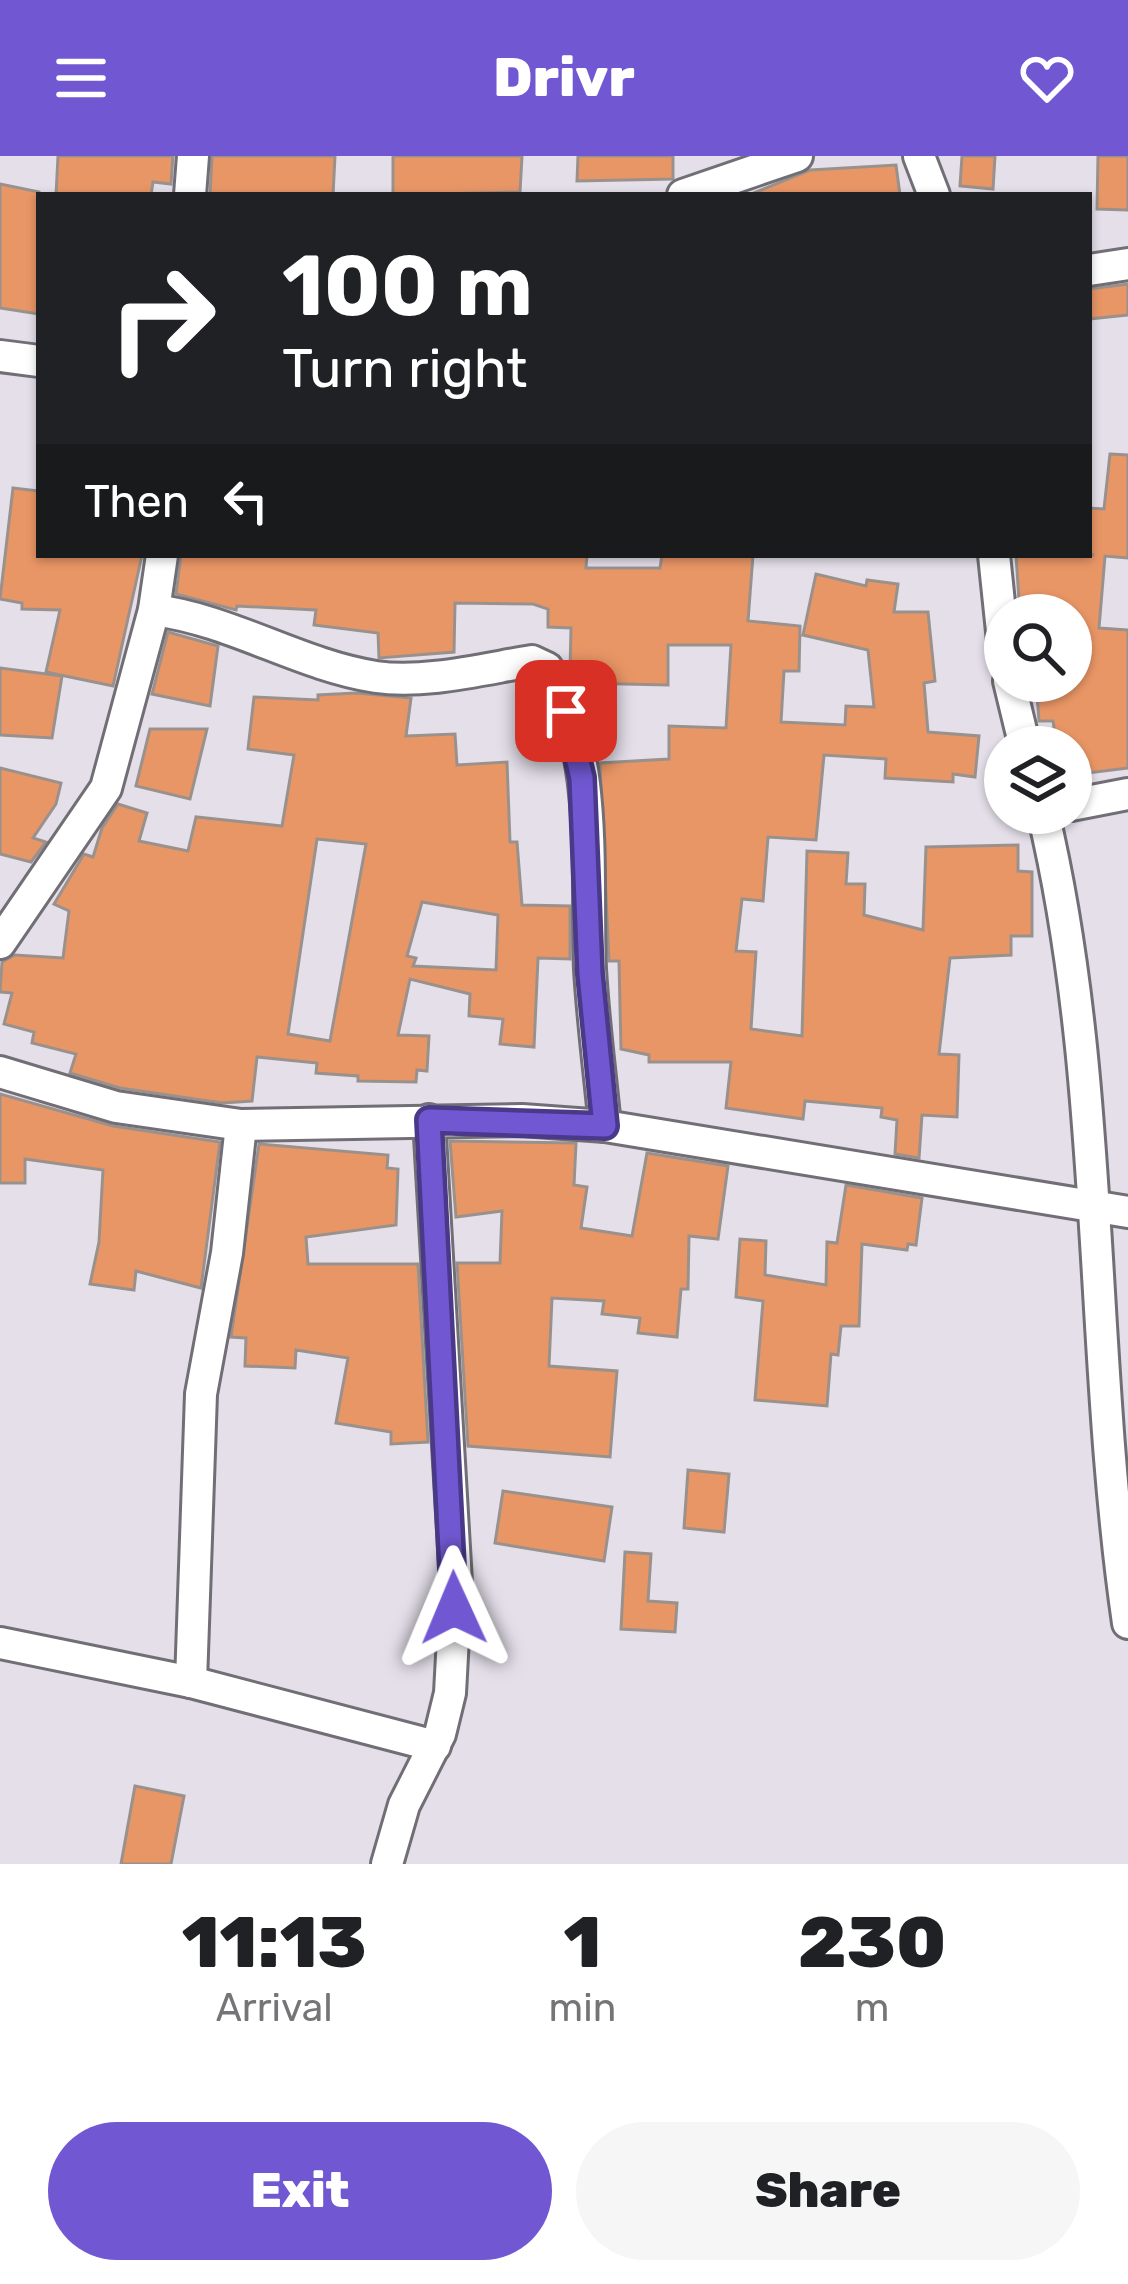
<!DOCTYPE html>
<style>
body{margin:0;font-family:Rubik,sans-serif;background:#f6f6f6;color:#202124;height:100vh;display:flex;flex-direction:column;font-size:45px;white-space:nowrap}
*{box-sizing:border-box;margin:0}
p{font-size:39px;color:#757577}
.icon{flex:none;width:66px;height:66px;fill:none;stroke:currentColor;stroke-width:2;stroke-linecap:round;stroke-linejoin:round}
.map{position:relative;height:1708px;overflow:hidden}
.sheet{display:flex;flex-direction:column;background:#fff;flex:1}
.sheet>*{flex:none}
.banner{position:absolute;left:36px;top:36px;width:1056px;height:366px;border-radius:0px;box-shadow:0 3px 9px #0004;background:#202124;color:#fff;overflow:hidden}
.fabs{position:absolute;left:984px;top:438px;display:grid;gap:24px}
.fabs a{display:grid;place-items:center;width:108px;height:108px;border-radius:50%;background:#fff;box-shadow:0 3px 9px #0004;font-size:60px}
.pin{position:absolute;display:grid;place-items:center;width:102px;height:102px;color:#fff;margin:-51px;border-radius:24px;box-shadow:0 6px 18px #0006}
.me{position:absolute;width:132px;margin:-66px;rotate:359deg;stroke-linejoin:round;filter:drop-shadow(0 0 9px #0008)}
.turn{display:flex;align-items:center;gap:42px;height:252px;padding:0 48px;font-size:54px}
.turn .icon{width:156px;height:156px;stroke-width:2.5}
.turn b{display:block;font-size:84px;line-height:102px}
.then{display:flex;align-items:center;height:114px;padding:0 48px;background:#0003;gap:24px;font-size:45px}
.eta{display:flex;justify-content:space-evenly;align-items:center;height:204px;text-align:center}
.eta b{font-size:72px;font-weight:800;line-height:84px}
.cta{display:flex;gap:24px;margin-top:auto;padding:24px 48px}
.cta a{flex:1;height:138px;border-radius:72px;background:#7158d2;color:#fff;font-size:48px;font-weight:800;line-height:138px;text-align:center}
.cta a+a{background:#f6f6f6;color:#202124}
header{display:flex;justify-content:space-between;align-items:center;height:156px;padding:0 48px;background:#7158d2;color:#fff;font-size:54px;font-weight:800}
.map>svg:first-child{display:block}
.building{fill:#e99666;stroke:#9b918c;stroke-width:3;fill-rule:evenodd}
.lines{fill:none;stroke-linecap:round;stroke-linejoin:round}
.minor-casing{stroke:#726e76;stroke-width:36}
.minor{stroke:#fff;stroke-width:30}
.route-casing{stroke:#493988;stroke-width:30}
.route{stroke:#7158d2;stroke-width:21}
</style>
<header><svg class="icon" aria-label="menu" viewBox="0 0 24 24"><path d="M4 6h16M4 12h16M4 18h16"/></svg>Drivr<svg class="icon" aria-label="heart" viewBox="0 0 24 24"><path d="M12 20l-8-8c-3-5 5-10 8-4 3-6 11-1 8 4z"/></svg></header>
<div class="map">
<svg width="1128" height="1708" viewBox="0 0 1128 1708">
<rect width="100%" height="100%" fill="#e4dfe9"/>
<g class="building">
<path d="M58,0H173L171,28L153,26L151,39H56Z"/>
<path d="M212,0H335L333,39H210Z"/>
<path d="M393,0H522L520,36L393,39Z"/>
<path d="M578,0H673V23L577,25Z"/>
<path d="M962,0H995L993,33L960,30Z"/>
<path d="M1098,0H1128V54L1097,53Z"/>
<path d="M896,9L900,39H749L810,14Z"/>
<path d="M0,28L39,36V158L0,152Z"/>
<path d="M1128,128V159L1089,163V133Z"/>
<path d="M1110,298L1128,299V402L1105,400L1099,472L1128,474V612L1071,619V591H1057L1053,565H1039L1036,525H1071V459H1020L1016,399H1094L1089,398V352L1104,353Z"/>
<path d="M13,332L39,335V399H142L113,530L46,516L60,454L22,453V447L0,443Z"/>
<path d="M181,399H587L586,412H660L662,399H753L748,465L800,470L799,515H784L781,566L845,569L846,550L874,551L868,494L803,479L816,418L866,430L867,424L898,428L894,456H928L935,525L924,527L928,576L979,580L975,621L953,618V626L885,622L886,603L824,599L816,684L768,681L763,745L742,743L736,795L756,796L751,873L802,880L807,695L848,697L846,728H865L864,759L923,774L926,691L1018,689V715L1032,716V780H1011V799L950,802L939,898L959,899L957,961L922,959L919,1002L895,998L897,964L881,961L882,952L805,945L803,963L726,952L731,906H649V899L621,893L619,805H609L600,607L669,603V570L726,572L731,489H668V529L577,527L570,514L571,472L548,471V453L533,448L455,447L454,496L379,502L378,477L314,469L316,454L237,450L236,454L176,438Z"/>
<path d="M168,476L218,490L210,550L152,538Z"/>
<path d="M0,512L62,520L52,582L0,579Z"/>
<path d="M356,537L411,542L406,580L455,578L457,609L507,606L510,686H517L522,749L570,750V803L538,802L534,891L500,888L503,863L469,860L470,838L410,823L398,879L429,880L427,915L417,914L416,926L358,925V920L316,917L317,907L257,901L252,945L222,947L120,932L70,917L76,898L32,887L34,876L4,868L12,837L0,836L2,806L15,799L63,802L69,755L54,748L84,698L93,701L102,672L118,648L147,657L139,685L188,695L196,661L282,670L294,599L248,593L254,541L318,544V539ZM317,683L366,688L330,885L288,878ZM422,746L498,759L496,814L413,810L416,802L407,800Z"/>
<path d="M542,545L557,587L559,599L540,600Z"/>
<path d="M150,573H207L190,643L136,630Z"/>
<path d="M0,612L61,627L56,648L33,682L46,686L31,706L0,698Z"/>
<path d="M0,938L113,970L220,986L201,1132L136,1115L134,1134L90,1128L99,1086L103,1014L25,1003V1027H0Z"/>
<path d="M450,985L576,987L574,1029L587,1031L581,1072L632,1080L647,997L728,1010L718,1083L689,1080L688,1133H681L677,1181L638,1177L640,1162L602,1158L604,1145L552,1142L549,1210L617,1215L610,1301L468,1290L457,1107H500L502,1055L456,1061Z"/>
<path d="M259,988L388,999L387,1012L398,1013L396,1069L306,1081L308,1108H418L428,1286L391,1288V1276L336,1267L348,1202L296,1194L295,1212L245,1210L246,1182L231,1181Z"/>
<path d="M846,1029L922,1042L916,1089L908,1088L907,1094L862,1088L859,1170H841L838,1199L831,1198L827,1250L755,1244L763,1145L736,1141L740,1083L766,1085L765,1119L826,1129L827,1086L837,1087Z"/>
<path d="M688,1314L729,1318L724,1376L684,1372Z"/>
<path d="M503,1335L612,1351L604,1405L495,1387Z"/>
<path d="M625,1396L651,1398L648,1445L677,1447L675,1476L621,1473Z"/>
<path d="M135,1630L184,1640L171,1708H121Z"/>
</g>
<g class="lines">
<defs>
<g id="minor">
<path d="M919,0L934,39"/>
<path d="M190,39L193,0"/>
<path d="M683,39L797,0"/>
<path d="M1089,114L1128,108"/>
<path d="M0,200L39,205"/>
<path d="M994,399L1005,504"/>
<path d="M154,454C232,464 299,509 376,521C425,528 483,513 532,505L547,512C600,598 586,716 590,813C593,865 600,918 605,970"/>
<path d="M1009,525L1025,591"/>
<path d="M1071,649L1128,638"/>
<path d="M1043,657C1106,923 1089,1198 1128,1467"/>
<path d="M0,787L106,632L154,454L162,399"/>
<path d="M0,916L116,951L241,969L522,964L605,970L1128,1056"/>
<path d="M0,1487L191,1526L435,1590"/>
<path d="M191,1526L201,1238L227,1097L241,969"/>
<path d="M387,1708L404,1649L440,1578L450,1537L456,1426L429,964"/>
</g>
</defs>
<use href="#minor" class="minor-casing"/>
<use href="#minor" class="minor"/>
</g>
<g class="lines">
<defs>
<path id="route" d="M454,1452L429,964L605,970L590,818L582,622L566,555"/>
</defs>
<use href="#route" class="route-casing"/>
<use href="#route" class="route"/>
</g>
</svg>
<div class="fabs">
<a><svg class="icon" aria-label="search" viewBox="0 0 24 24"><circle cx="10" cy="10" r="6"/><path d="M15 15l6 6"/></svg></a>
<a><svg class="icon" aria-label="layers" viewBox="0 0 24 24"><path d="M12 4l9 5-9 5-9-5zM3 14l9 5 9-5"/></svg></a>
</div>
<div class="pin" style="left:566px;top:555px;background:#d93025"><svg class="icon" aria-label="arrive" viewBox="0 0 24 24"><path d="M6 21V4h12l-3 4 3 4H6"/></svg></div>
<svg class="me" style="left:454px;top:1452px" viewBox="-20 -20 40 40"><path d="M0-17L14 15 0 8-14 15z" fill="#7158d2" stroke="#fff" stroke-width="4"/></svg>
<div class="banner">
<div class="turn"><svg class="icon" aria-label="right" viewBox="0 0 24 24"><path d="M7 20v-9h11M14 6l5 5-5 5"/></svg><div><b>100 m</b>Turn right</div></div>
<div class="then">Then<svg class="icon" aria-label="left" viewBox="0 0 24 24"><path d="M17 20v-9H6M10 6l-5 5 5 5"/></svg></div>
</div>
</div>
<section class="sheet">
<div class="eta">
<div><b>11:13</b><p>Arrival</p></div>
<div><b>1</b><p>min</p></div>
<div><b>230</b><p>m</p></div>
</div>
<div class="cta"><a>Exit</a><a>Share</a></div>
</section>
